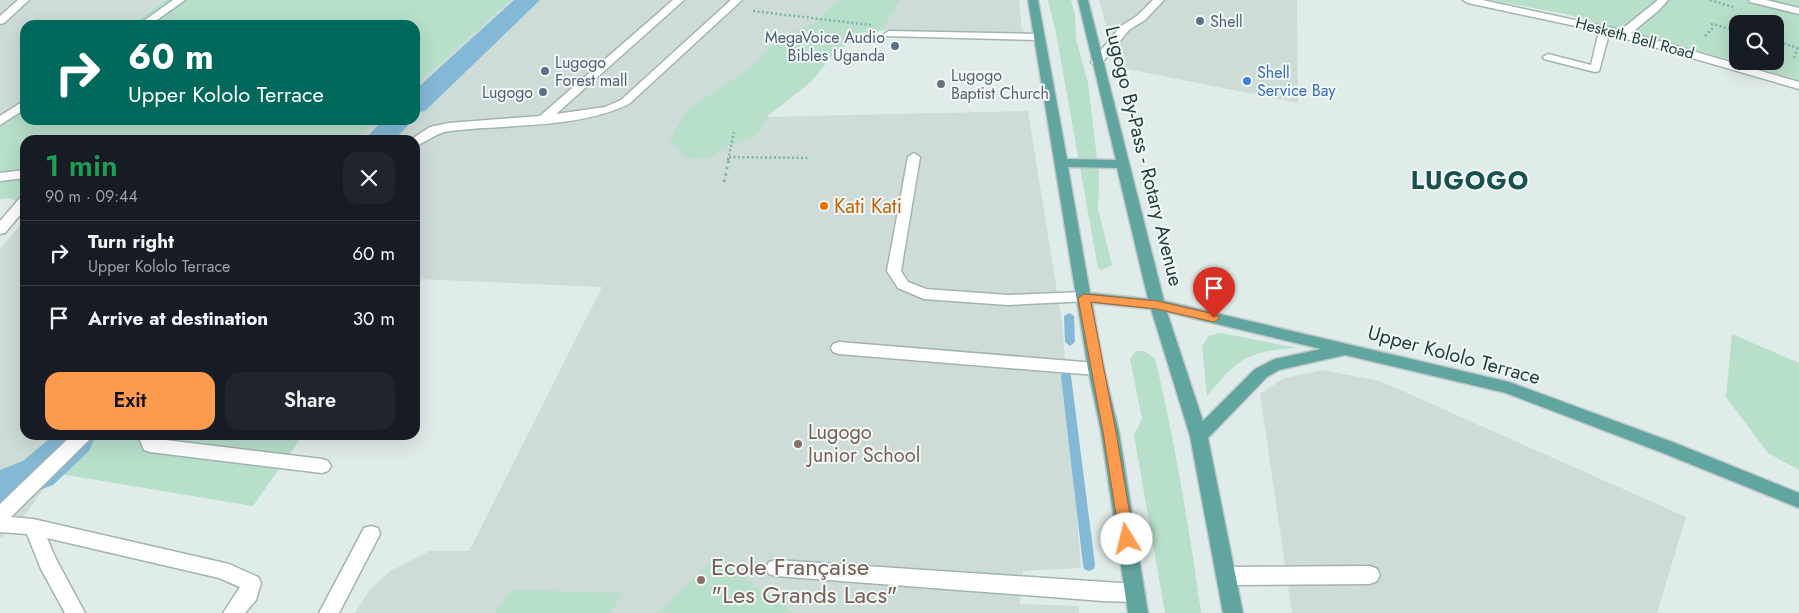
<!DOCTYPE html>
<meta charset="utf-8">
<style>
body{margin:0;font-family:Jost,sans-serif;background:#20242c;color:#f1f3f6;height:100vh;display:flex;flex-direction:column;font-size:19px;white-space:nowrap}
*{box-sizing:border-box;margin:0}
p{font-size:16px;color:#9ea1a6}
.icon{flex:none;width:28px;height:28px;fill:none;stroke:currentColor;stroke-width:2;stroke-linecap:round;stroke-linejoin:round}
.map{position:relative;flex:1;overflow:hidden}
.drawer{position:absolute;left:20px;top:135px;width:400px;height:305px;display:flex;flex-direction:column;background:#171b24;border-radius:15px;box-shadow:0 5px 20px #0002}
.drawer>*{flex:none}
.top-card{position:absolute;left:20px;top:20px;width:400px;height:105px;border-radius:15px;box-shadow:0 5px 20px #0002;background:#00695c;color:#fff;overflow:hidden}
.buttons{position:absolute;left:1729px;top:15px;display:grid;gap:10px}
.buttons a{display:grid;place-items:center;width:55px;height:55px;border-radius:10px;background:#171b24;box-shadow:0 5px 20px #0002;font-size:25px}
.pin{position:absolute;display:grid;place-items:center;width:42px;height:42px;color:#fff;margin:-51px -21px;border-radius:50% 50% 50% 0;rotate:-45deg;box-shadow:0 0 5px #0007}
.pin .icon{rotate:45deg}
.me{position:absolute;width:55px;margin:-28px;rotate:351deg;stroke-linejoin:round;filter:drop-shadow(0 0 4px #0008)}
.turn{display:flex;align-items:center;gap:18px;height:105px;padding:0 25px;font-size:22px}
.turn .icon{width:65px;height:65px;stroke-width:2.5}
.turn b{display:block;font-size:35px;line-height:42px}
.round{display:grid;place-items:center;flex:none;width:52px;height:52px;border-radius:15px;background:#20242c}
.overview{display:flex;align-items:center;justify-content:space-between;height:85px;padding:0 25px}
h1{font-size:30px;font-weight:600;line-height:38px;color:#1e9e55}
.button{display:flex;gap:10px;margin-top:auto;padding:10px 25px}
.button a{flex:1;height:58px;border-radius:15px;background:#fc9a4e;color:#111;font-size:20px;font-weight:600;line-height:58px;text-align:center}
.button a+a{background:#20242c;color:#f1f3f6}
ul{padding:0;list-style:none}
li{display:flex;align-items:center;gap:15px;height:65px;padding:0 25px;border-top:1px solid #363941}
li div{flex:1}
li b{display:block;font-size:19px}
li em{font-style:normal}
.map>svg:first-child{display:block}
.built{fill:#cedcd8}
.green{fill:#b7dfca;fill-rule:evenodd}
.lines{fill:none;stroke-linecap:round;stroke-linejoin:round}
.stream{fill:#83b9d6;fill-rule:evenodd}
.canal{fill:#83b9d6;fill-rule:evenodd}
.minor-casing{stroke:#a2b4b1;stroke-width:3}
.major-casing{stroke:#c0c9c8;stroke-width:3}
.path-far1{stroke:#7eb2ac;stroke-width:2.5;stroke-dasharray:2 2.5;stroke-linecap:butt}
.path{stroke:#7eb2ac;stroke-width:3;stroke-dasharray:2.5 4;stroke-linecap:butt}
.minor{fill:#fff;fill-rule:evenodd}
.major{fill:#61a5a1;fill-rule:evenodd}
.route{fill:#fc9a4e;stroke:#a46433}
.service-dot{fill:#5c6f8a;stroke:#f1f8f6;stroke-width:2}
.shop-dot{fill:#3f7fe0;stroke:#f1f8f6;stroke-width:2}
.worship-dot{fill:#6b7280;stroke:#f1f8f6;stroke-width:2}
.food-dot{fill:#e8710a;stroke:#f1f8f6;stroke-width:2}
.education-dot{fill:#8d6e63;stroke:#f1f8f6;stroke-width:2}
.labels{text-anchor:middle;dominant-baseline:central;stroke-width:4;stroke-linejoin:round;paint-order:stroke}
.far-service-label{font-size:16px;fill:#4e5e75;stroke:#f1f8f6;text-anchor:start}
.far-street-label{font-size:16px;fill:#1f3e3b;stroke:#f1f8f6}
.far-shop-label{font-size:16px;fill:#366cbe;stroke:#f1f8f6;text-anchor:start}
.far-worship-label{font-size:16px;fill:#5b616d;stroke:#f1f8f6;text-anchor:start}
.street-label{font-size:20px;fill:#1f3e3b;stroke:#f1f8f6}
.food-label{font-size:20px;fill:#c56008;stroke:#f1f8f6;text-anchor:start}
.education-label{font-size:20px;fill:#785e54;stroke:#f1f8f6;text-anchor:start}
.near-education-label{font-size:24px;fill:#785e54;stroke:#f1f8f6;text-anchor:start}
.district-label{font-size:25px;font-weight:bold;letter-spacing:1px;fill:#1a514e;stroke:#f1f8f6}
</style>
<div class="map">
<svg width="1799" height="613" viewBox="0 0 1799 613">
<rect width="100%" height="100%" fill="#e0ece9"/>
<g class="built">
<path d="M0,0H164L129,25H25V101L0,119Z"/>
<path d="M511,0H1019L1022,30L1026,33L886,30H844L720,118L1028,111L1062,322L1081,568L1023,571L1020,604L1079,606V613H355L370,589L391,571L429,551H469L602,287L415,279V140H354L377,120H415V86Z"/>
<path d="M1099,0H1297L1298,103L1117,67Z"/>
<path d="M22,223H25V435H89L55,473L14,530L0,538V249Z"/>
<path d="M1323,370L1380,381L1686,517L1657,613H1292L1260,394L1284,378Z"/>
</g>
<g class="green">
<path d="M165,0H511L415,86V25H130Z"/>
<path d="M839,0H900L884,26L886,30L861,33L832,56L811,82L768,116L758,134L717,151L712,158L687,159L670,141L686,111L750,68L765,51L785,35L815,23Z"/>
<path d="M1048,0H1071L1075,15L1076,39L1088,83L1099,175L1098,209L1112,265L1102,270L1098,268L1056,33Z"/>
<path d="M1490,0H1799V80L1667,42L1565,14ZM1738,24H1775V61H1738Z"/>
<path d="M25,101V120H377L354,140H25V204L8,198L0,199V119Z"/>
<path d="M1221,333L1297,348C1248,351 1238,358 1207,396L1202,346L1209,336Z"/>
<path d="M1732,334L1799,363V470L1768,453L1726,397Z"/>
<path d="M1136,351H1144L1155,358C1175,442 1189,527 1201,613H1165L1134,435L1142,419L1130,359Z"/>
<path d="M89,435H303L253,506L55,473Z"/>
<path d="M716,557L793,613H658Z"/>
<path d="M511,590L623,593L610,613H495Z"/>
</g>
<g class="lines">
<g class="stream">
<path d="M1069,313L1074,316L1075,342L1070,346L1065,342L1064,316Z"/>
<path d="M1066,372L1070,373L1071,376L1095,565L1094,569L1089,571L1084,569L1083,565L1061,376L1062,373Z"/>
</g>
<g class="canal">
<path d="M514,0H540L425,111L415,113V90Z"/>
<path d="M383,120H413L394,140H364Z"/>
<path d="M54,435H96L89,451L53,485L30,494L15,507L0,512V470L23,461Z"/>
</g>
<defs>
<g id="minor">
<path d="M18,0H29L4,23L0,24V16Z"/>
<path d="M173,0H185L150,25H138Z"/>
<path d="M673,0H684L556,114L605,107L621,100L731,0H742L629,104C577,129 506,124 450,131C436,132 428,142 415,146V140H410L430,127L449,123L540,116Z"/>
<path d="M1153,0H1164L1145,20L1129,30L1101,64H1093L1091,62L1093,60L1121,26L1137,16Z"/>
<path d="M1463,0H1482L1621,30L1658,0H1668L1658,11L1631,33L1799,82V89L1609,34L1599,71L1595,72L1544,59L1543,57L1548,54L1591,65L1599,31L1468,3Z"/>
<path d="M1749,0H1766L1799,8V14L1750,2Z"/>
<path d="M889,31L1040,34L1045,37L1040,40L885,36L884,34Z"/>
<path d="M25,100V109L0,125V116Z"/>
<path d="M914,153L920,157L901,271L908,282L926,289L1008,295L1084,292L1089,293L1091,297L1089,301L1008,305L924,299L898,288L887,271L908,157Z"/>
<path d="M25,170V178L0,181V173Z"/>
<path d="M25,197V209L5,233L0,234V221L20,198Z"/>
<path d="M839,342L1096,363L1102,365L1104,369L1102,373L1096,375L839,354L833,352L831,348L833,344Z"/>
<path d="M72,435H92L89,440L11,517L33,519L229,564L258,577L261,583L256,600L245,613H223L240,587L219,578L47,538L56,559L85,613H65L41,569L27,534L0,532V504Z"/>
<path d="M138,435H156L157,439L322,459L328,461L331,466L328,471L322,473L150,452L144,450Z"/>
<path d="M371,526L378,528L380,534L339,613H319L364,528Z"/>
<path d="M776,560L1135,584L1142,587L1145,593L1142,599L1135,602L1103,601L776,576L769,574L766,568L769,562Z"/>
<path d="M1370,566L1377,569L1380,575L1377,581L1370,584L1226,585L1219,582L1216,576L1219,570L1226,567Z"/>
</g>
<path id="major" d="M1028,0H1038L1067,159L1116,160L1078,0H1088L1164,301L1509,382L1675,443L1799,493V508L1663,453L1506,393L1345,355L1279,370L1267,377L1208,438L1243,613H1223L1190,436L1151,309L1092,303L1104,369L1119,432L1148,613H1128L1101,432L1088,369ZM1068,167L1117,168L1148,299L1090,293ZM1167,312L1321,349L1275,359L1255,369L1203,421Z"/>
</defs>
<use href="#minor" class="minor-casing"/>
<use href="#major" class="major-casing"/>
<g class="path-far1">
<path d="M1710,0L1733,7"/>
<path d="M753,11L871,25"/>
<path d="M1705,36L1712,29V24L1738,31"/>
<path d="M1775,41L1798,48"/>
<path d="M1794,58L1798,47"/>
<path d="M729,157L810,158"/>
<path d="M728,160L734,132"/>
</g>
<path class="path" d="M724,182L729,159"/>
<use href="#minor" class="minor"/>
<use href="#major" class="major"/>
</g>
<path class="route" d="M1084,294L1157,301L1214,314L1220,318L1214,322L1157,309L1091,302L1116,432L1134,539L1132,543L1127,545L1122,543L1120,539L1103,432L1078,298Z"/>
<g class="service-dot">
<circle cx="1200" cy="21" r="5"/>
<circle cx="895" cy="46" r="5"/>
<circle cx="545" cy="71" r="5"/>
<circle cx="543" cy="92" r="5"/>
</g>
<circle class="shop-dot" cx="1247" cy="81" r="5"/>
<circle class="worship-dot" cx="941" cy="84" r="5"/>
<circle class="food-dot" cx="824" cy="206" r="5"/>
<g class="education-dot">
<circle cx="798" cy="444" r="5"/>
<circle cx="701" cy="580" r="5"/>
</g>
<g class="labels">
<g class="far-service-label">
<text x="1210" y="21">Shell</text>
<text x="885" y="37" text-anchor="end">MegaVoice Audio<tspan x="885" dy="18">Bibles Uganda</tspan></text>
<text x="555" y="62">Lugogo<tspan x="555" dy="18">Forest mall</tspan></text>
<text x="533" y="92" text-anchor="end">Lugogo</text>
</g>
<g class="far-street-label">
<text transform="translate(1635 38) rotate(15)">Hesketh Bell Road</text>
</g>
<g class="far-shop-label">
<text x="1257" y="72">Shell<tspan x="1257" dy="18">Service Bay</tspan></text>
</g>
<g class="far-worship-label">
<text x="951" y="75">Lugogo<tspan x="951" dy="18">Baptist Church</tspan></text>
</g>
<g class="street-label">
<text transform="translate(1144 156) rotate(76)">Lugogo By-Pass - Rotary Avenue</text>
<text transform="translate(1454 355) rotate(15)">Upper Kololo Terrace</text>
</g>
<g class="food-label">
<text x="834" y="206">Kati Kati</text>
</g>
<g class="education-label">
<text x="808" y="432">Lugogo<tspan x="808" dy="23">Junior School</tspan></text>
</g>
<g class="near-education-label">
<text x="711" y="566">Ecole Française<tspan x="711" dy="28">"Les Grands Lacs"</tspan></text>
</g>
<g class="district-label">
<text x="1470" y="180">LUGOGO</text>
</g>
</g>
</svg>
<div class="buttons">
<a><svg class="icon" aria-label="search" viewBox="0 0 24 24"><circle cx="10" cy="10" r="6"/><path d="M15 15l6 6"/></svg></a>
</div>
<div class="pin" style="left:1214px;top:318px;background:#d93025"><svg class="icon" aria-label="arrive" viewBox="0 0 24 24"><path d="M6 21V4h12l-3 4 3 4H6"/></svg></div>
<svg class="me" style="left:1127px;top:539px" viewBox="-20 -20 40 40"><circle r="19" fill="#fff"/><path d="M0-13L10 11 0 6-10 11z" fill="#fc9a4e"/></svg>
<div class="top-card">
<div class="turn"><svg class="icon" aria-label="right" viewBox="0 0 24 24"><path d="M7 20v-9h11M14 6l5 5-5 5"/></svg><div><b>60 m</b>Upper Kololo Terrace</div></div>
</div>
<section class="drawer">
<div class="overview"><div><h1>1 min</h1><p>90 m · 09:44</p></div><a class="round"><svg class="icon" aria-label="close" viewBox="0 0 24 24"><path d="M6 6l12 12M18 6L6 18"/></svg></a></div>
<ul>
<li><svg class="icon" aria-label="right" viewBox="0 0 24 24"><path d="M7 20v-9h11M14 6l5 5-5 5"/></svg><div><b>Turn right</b><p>Upper Kololo Terrace</p></div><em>60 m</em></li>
<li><svg class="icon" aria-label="arrive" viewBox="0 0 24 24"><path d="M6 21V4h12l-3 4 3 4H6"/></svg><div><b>Arrive at destination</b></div><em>30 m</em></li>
</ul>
<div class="button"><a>Exit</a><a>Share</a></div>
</section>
</div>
